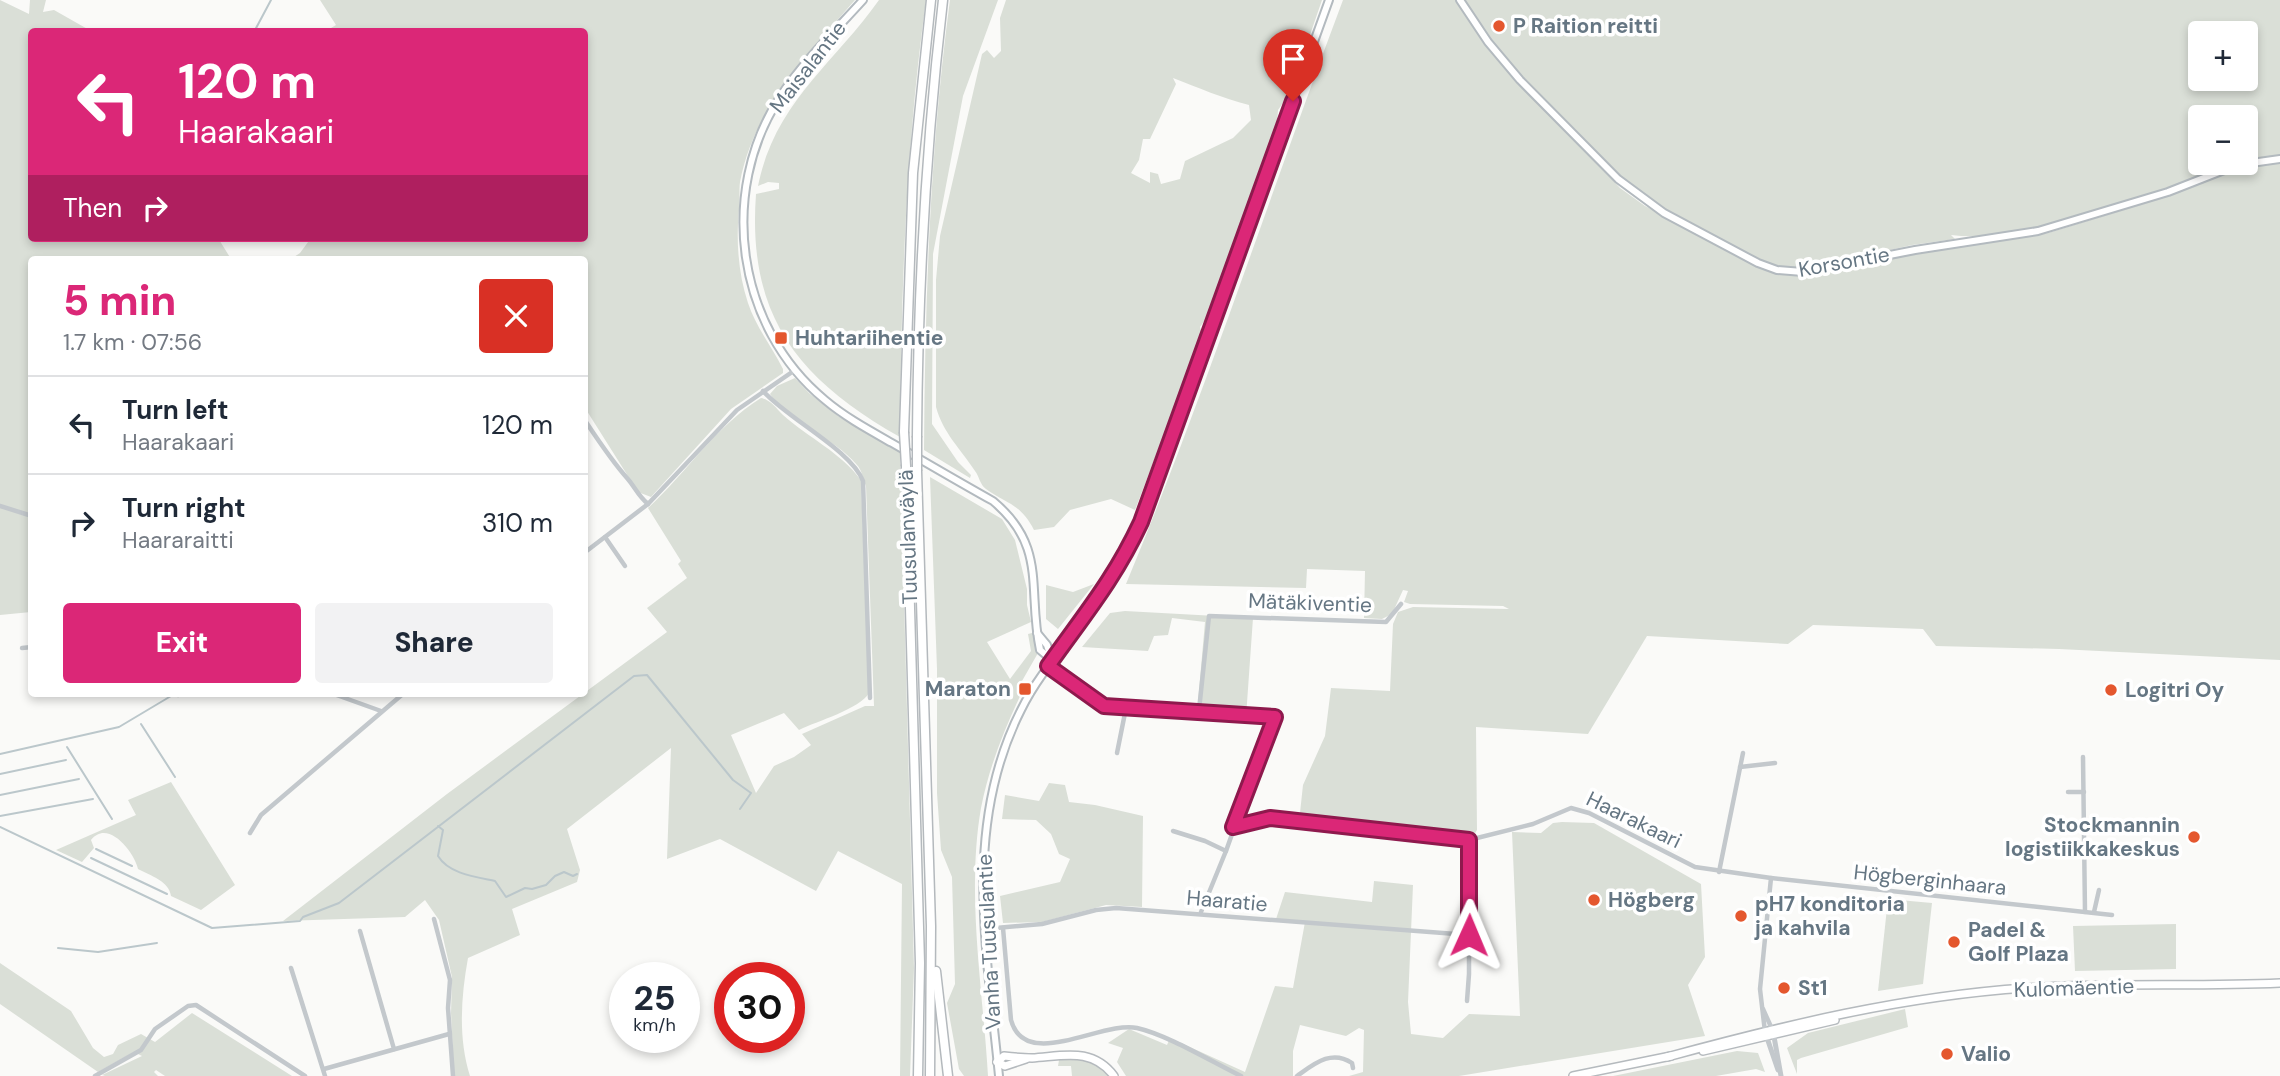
<!DOCTYPE html>
<meta charset="utf-8">
<style>
body{margin:0;font-family:"DM Sans",sans-serif;background:#f2f2f3;color:#1f2937;height:100vh;display:flex;flex-direction:column;font-size:26px;white-space:nowrap}
*{box-sizing:border-box;margin:0}
p{font-size:23px;color:#747a83}
.icon{flex:none;width:38px;height:38px;fill:none;stroke:currentColor;stroke-width:2;stroke-linecap:round;stroke-linejoin:round}
.map{position:relative;flex:1;overflow:hidden}
.details{position:absolute;left:28px;top:256px;width:560px;height:441px;display:flex;flex-direction:column;background:#fff;border-radius:7px;box-shadow:0 4px 10px #0003}
.details>*{flex:none}
.hud{position:absolute;left:28px;top:28px;width:560px;height:214px;border-radius:7px;box-shadow:0 4px 10px #0003;background:#db2777;color:#fff;overflow:hidden}
.controls{position:absolute;left:2188px;top:21px;display:grid;gap:14px}
.controls a{display:grid;place-items:center;width:70px;height:70px;border-radius:7px;background:#fff;box-shadow:0 4px 10px #0003;font-size:35px}
.speed{position:absolute;left:609px;top:962px;display:flex;gap:14px;font-size:35px;font-weight:700;text-align:center}
.speed>*{display:grid;place-content:center;width:91px;height:91px;border-radius:50%;background:#fff;box-shadow:0 4px 10px #0003;line-height:1}
.speed small{font-size:18px;font-weight:400}
.speed .limit{border:10px solid #d22;background:#fff;color:#111}
.pin{position:absolute;display:grid;place-items:center;width:60px;height:60px;color:#fff;margin:-72px -30px;border-radius:50% 50% 50% 0;rotate:-45deg;box-shadow:0 0 7px #0007}
.pin .icon{rotate:45deg}
.me{position:absolute;width:77px;margin:-38px;rotate:1deg;stroke-linejoin:round;filter:drop-shadow(0 0 5px #0008)}
.turn{display:flex;align-items:center;gap:24px;height:147px;padding:0 35px;font-size:32px}
.turn .icon{width:91px;height:91px;stroke-width:2.5}
.turn b{display:block;font-size:49px;line-height:60px}
.then{display:flex;align-items:center;height:66px;padding:0 35px;background:#0003;gap:14px;font-size:26px}
.round{display:grid;place-items:center;flex:none;width:74px;height:74px;border-radius:7px;background:#f2f2f3}
.head{display:flex;align-items:center;justify-content:space-between;height:119px;padding:0 35px}
h1{font-size:42px;font-weight:800;line-height:52px;color:#db2777}
.button{display:flex;gap:14px;margin-top:auto;padding:14px 35px}
.button a{flex:1;height:80px;border-radius:7px;background:#db2777;color:#fff;font-size:28px;font-weight:800;line-height:80px;text-align:center}
.button a+a{background:#f2f2f3;color:#1f2937}
ul{padding:0;list-style:none}
li{display:flex;align-items:center;gap:21px;height:98px;padding:0 35px;border-top:2px solid #e0e1e3}
li div{flex:1}
li b{display:block;font-size:26px}
li em{font-style:normal}
.map>svg:first-child{display:block}
.green{fill:#dadfd7;fill-rule:evenodd}
.lines{fill:none;stroke-linecap:round;stroke-linejoin:round}
.stream{stroke:#bbc7cb;stroke-width:2}
.secondary-casing{stroke:#b3babf;stroke-width:10}
.primary-casing{stroke:#b5babe;stroke-width:10}
.motorway-casing{stroke:#b4b9bd;stroke-width:11}
.minor{stroke:#c3c8cc;stroke-width:4.5}
.tertiary{stroke:#c3c8cc;stroke-width:5}
.secondary{stroke:#fff;stroke-width:6}
.primary{stroke:#fff;stroke-width:7}
.motorway{stroke:#fff;stroke-width:8}
.motorway-bridge-casing{stroke:#b4b9bd;stroke-width:11;stroke-linecap:butt}
.motorway-bridge{stroke:#fff;stroke-width:8}
.route-casing{stroke:#8e194d;stroke-width:18}
.route{stroke:#db2777;stroke-width:12}
.poi-dot{fill:#e4572e;stroke:#fff;stroke-width:2.5}
.labels{text-anchor:middle;dominant-baseline:central;stroke-width:7;stroke-linejoin:round;paint-order:stroke}
.poi-label{font-size:21px;font-weight:bold;fill:#657683;stroke:#fff;text-anchor:start}
.street-label{font-size:21px;fill:#657683;stroke:#fff}
</style>
<div class="map">
<svg width="2280" height="1076" viewBox="0 0 2280 1076">
<rect width="100%" height="100%" fill="#fafaf8"/>
<g class="green">
<path d="M0,0L29,14L30,0H46L43,12L54,10L91,31L32,32V238H218L231,259H32L31,612L0,615Z"/>
<path d="M320,0H855C808,54 754,108 740,182C739,190 740,200 739,208C736,240 738,273 748,303C756,327 772,347 783,369V373L731,409L651,497L638,492L585,408L584,259H291L300,253L311,238H584V32L326,31L336,25Z"/>
<path d="M879,0H926C906,145 901,291 900,437C798,379 747,316 756,194L779,189V183L768,182L758,186C775,102 833,65 879,0Z"/>
<path d="M950,0H998L963,96L933,254L932,424L958,462L971,475L970,478L924,450C925,300 930,149 950,0Z"/>
<path d="M1006,0H1322L1290,93L1278,110L1277,123L1264,162L1205,320L1200,327L1202,335L1135,510L1111,499L1070,510L1054,527L1034,530C1021,504 1007,504 986,489C980,485 979,476 975,471C960,448 943,433 936,407V280L940,236L982,54L987,50L994,58L1001,51L1000,18ZM1173,78C1199,88 1222,98 1249,105L1251,120L1233,138L1185,161L1180,179L1161,184L1158,174L1150,172V183L1131,173L1139,160L1143,139H1150L1176,84Z"/>
<path d="M1343,0H1460L1488,43L1620,188L1645,206L1775,273L1789,275L1819,274L1912,254L2048,233L2162,198L2222,174L2280,162V660L2059,649L1936,646L1923,629L1813,625L1788,644L1647,636L1588,734L1476,727L1477,830L1474,835L1299,822L1303,785L1325,736L1331,688L1390,691L1393,624L1398,612L1413,607L1509,609L1503,606L1410,604L1404,602L1408,591L1403,590L1392,614L1382,619L1364,618L1365,571L1307,569L1306,588L1126,584C1206,392 1270,194 1343,0Z"/>
<path d="M1462,0H2280V156L2245,161V117H2200V163H2238C2159,189 2033,245 1951,235L1955,239L1912,245L1805,269H1782L1764,263L1667,212L1620,177L1557,116L1489,42ZM2200,33H2245V79H2200Z"/>
<path d="M795,378L809,393L838,416L900,451L914,968L910,1076H900L902,884L838,851L816,891L720,839L667,859L671,748L567,829L580,870L577,882L512,909L520,935L468,958C461,997 458,1038 470,1076H454L451,1013L452,977L439,920L425,900L405,917L283,921L447,794L667,632L647,608L687,578L678,564L681,561L648,508C687,472 716,426 761,398C771,400 776,408 783,415C809,438 840,452 861,480L869,693C860,709 817,721 799,730L784,713L731,735L756,793L774,766L794,757L811,745L802,734L865,706H874L866,486C863,479 862,470 857,465C833,436 790,425 770,394L777,386Z"/>
<path d="M930,477L1002,519L1015,540L1027,589V605L1031,622L987,642L1010,679L1031,651L1028,634L1032,633L1038,653L1022,681V692C1004,730 989,767 981,808C966,894 983,989 988,1076H964L959,1069L947,1003L955,984L952,877L941,850L937,793V669Z"/>
<path d="M1094,584L1058,629L1046,619V585L1073,592Z"/>
<path d="M1125,611L1253,618L1246,717L1197,713L1205,622L1172,618L1168,635L1154,636L1148,651L1082,647L1110,613Z"/>
<path d="M171,782L235,885L201,910L171,896C169,881 151,876 138,869C135,853 108,818 91,840L94,848L82,862L56,850L136,815L128,800Z"/>
<path d="M1049,783L1065,785L1069,802L1095,805L1143,816L1142,907L1106,905L1042,922L1003,923L1000,896L1060,882L1070,859L1059,854L1051,834L1036,820L1002,819L1005,795L1039,801Z"/>
<path d="M1562,822L1594,823L1701,884L1705,957L1688,985L1705,1036L1459,1076H1349L1363,1072L1364,1030L1359,1028L1346,1036L1300,1025L1293,1051V1076H1126L1117,1062L1123,1048L1108,1043L1129,1029L1167,1045L1170,1038L1245,1072L1275,986L1293,988L1305,922L1276,919L1285,892L1372,902L1374,881L1413,885L1408,1002L1411,1034L1443,1038L1469,1014L1520,1016L1512,832L1541,833L1553,823Z"/>
<path d="M1888,899L1932,903L1923,984L1878,991Z"/>
<path d="M2176,924V969L2075,971L2073,926Z"/>
<path d="M0,963L71,1011L93,1048L104,1057L113,1054L118,1045L141,1034L155,1042L192,1013L292,1076H165L156,1070L154,1072L158,1076H105L102,1075L142,1056L134,1052L98,1072L0,1004Z"/>
<path d="M1905,1009L1908,1027L1801,1058L1797,1060V1074L1787,1048L1808,1033Z"/>
<path d="M1737,1051L1758,1053L1765,1072L1756,1069L1716,1076H1613Z"/>
<path d="M1083,1059L1104,1068L1111,1076H1072L1071,1066H1058L1059,1060Z"/>
</g>
<g class="lines">
<g class="stream">
<path d="M254,32L271,0"/>
<path d="M141,724L175,777"/>
<path d="M67,747L112,819"/>
<path d="M0,754L119,727L171,696"/>
<path d="M0,774L66,760"/>
<path d="M0,795L79,779"/>
<path d="M0,816L93,799"/>
<path d="M438,826L443,830L438,856C449,874 476,877 495,881L506,897L525,888L532,889L546,885L555,876L564,872L573,876L577,874"/>
<path d="M0,827L212,928L300,921L303,917L339,903L634,676L647,675L733,780L751,793L740,809"/>
<path d="M96,849L132,866"/>
<path d="M91,858L167,894"/>
<path d="M58,948L98,952L157,943"/>
</g>
<defs>
<g id="secondary">
<path d="M863,0C835,31 803,62 780,97C718,192 736,327 825,400C845,417 869,430 892,443C925,462 959,482 993,501C1048,547 1027,589 1040,650L1052,660"/>
<path d="M1460,0L1488,42L1520,80L1618,179L1664,213L1758,263L1777,270L1803,272L1915,250L2038,231L2168,192L2237,165L2280,159"/>
<path d="M1037,633L1047,645L1052,660"/>
<path d="M999,1076C987,952 962,826 1021,710C1036,679 1058,654 1079,627C1104,594 1124,559 1141,522L1329,0"/>
</g>
<g id="primary">
<path d="M1703,1051L1835,1020"/>
<path d="M1667,1057C1785,1025 1904,996 2026,988C2110,982 2195,987 2280,983"/>
<path d="M997,1062L1004,1056C1013,1057 1023,1058 1032,1058C1064,1056 1092,1047 1114,1076"/>
<path d="M997,1062L1005,1066L1026,1059"/>
<path d="M1573,1076L1671,1056"/>
</g>
<g id="motorway">
<path d="M904,432L913,173L931,0"/>
<path d="M917,436C918,290 926,145 943,0"/>
<path d="M906,466L920,963L918,1076"/>
<path d="M917,471L931,926L930,1076"/>
<path d="M936,971L948,1076"/>
</g>
</defs>
<use href="#secondary" class="secondary-casing"/>
<use href="#primary" class="primary-casing"/>
<use href="#motorway" class="motorway-casing"/>
<g class="minor">
<path d="M763,391C788,419 851,450 863,481L870,698"/>
<path d="M584,419C598,440 611,460 627,478C635,487 638,496 648,504"/>
<path d="M0,506L32,516"/>
<path d="M605,537L625,566"/>
<path d="M584,553L648,504L737,410L795,370"/>
<path d="M22,648L32,647"/>
<path d="M1048,666L1104,706L1274,717L1226,851L1201,912"/>
<path d="M173,693L178,695L182,693"/>
<path d="M331,693L381,711"/>
<path d="M1199,710L1209,616L1386,622L1401,604"/>
<path d="M1117,753L1126,708"/>
<path d="M2083,757L2085,912"/>
<path d="M1740,767L1775,763"/>
<path d="M2068,792H2084"/>
<path d="M1233,827L1270,818L1469,840L1533,824L1571,808L1589,813L1695,867L1771,878L1760,989L1765,1032"/>
<path d="M1173,831L1205,841L1226,851"/>
<path d="M250,833L261,815L404,693"/>
<path d="M1719,872L1743,753"/>
<path d="M1771,878L2112,915"/>
<path d="M2094,912L2099,890"/>
<path d="M434,919L450,980L448,1008L453,1076"/>
<path d="M1003,928L1011,1020C1025,1072 1103,1020 1137,1028C1168,1035 1212,1062 1241,1076"/>
<path d="M985,929L1042,924L1096,910L1116,908L1469,935"/>
<path d="M360,931L394,1049"/>
<path d="M291,968L325,1076"/>
<path d="M1467,1001L1469,974V840"/>
<path d="M1763,1009L1772,1029"/>
<path d="M324,1069L449,1034"/>
<path d="M95,1076L141,1050L155,1029L188,1006L196,1005L305,1076"/>
<path d="M1297,1076C1314,1064 1331,1049 1352,1063L1353,1068"/>
</g>
<g class="tertiary">
<path d="M1773,1031L1781,1076"/>
<path d="M1765,1032L1778,1070"/>
</g>
<use href="#secondary" class="secondary"/>
<use href="#primary" class="primary"/>
<use href="#motorway" class="motorway"/>
<defs>
<g id="motorway-bridge">
<path d="M904,432L906,466"/>
<path d="M917,471V436"/>
</g>
</defs>
<use href="#motorway-bridge" class="motorway-bridge-casing"/>
<use href="#motorway-bridge" class="motorway-bridge"/>
</g>
<g class="lines">
<defs>
<path id="route" d="M1293,101L1141,522C1114,580 1084,615 1048,666L1104,706L1275,717L1233,827L1270,818L1469,840V935"/>
</defs>
<use href="#route" class="route-casing"/>
<use href="#route" class="route"/>
</g>
<g class="poi-dot">
<circle cx="1499" cy="26" r="7"/>
<rect x="774" y="331" width="14" height="14" rx="3.5"/>
<rect x="1018" y="682" width="14" height="14" rx="3.5"/>
<circle cx="2111" cy="690" r="7"/>
<circle cx="2194" cy="837" r="7"/>
<circle cx="1594" cy="900" r="7"/>
<circle cx="1741" cy="916" r="7"/>
<circle cx="1954" cy="942" r="7"/>
<circle cx="1784" cy="988" r="7"/>
<circle cx="1947" cy="1054" r="7"/>
</g>
<g class="labels">
<g class="poi-label">
<text x="1513" y="26">P Raition reitti</text>
<text x="795" y="338">Huhtariihentie</text>
<text x="1011" y="689" text-anchor="end">Maraton</text>
<text x="2125" y="690">Logitri Oy</text>
<text x="2180" y="825" text-anchor="end">Stockmannin<tspan x="2180" dy="24">logistiikkakeskus</tspan></text>
<text x="1608" y="900">Högberg</text>
<text x="1755" y="904">pH7 konditoria<tspan x="1755" dy="24">ja kahvila</tspan></text>
<text x="1968" y="930">Padel &amp;<tspan x="1968" dy="24">Golf Plaza</tspan></text>
<text x="1798" y="988">St1</text>
<text x="1961" y="1054">Valio</text>
</g>
<g class="street-label">
<text transform="translate(808 67) rotate(-52)">Maisalantie</text>
<text transform="translate(1844 262) rotate(-10)">Korsontie</text>
<text transform="translate(908 537) rotate(-92)">Tuusulanväylä</text>
<text transform="translate(1310 603) rotate(2)">Mätäkiventie</text>
<text transform="translate(1634 820) rotate(26)">Haarakaari</text>
<text transform="translate(1930 880) rotate(6)">Högberginhaara</text>
<text transform="translate(1227 901) rotate(5)">Haaratie</text>
<text transform="translate(989 942) rotate(-93)">Vanha Tuusulantie</text>
<text transform="translate(2074 988) rotate(-2)">Kulomäentie</text>
</g>
</g>
</svg>
<div class="controls">
<a>+</a>
<a>−</a>
</div>
<div class="speed"><div>25<small>km/h</small></div><div class="limit">30</div></div>
<div class="pin" style="left:1293px;top:101px;background:#d93025"><svg class="icon" aria-label="arrive" viewBox="0 0 24 24"><path d="M6 21V4h12l-3 4 3 4H6"/></svg></div>
<svg class="me" style="left:1469px;top:935px" viewBox="-20 -20 40 40"><path d="M0-17L14 15 0 8-14 15z" fill="#db2777" stroke="#fff" stroke-width="4"/></svg>
<div class="hud">
<div class="turn"><svg class="icon" aria-label="left" viewBox="0 0 24 24"><path d="M17 20v-9H6M10 6l-5 5 5 5"/></svg><div><b>120 m</b>Haarakaari</div></div>
<div class="then">Then<svg class="icon" aria-label="right" viewBox="0 0 24 24"><path d="M7 20v-9h11M14 6l5 5-5 5"/></svg></div>
</div>
<section class="details">
<div class="head"><div><h1>5 min</h1><p>1.7 km · 07:56</p></div><a class="round" style="background:#d93025;color:#fff"><svg class="icon" aria-label="close" viewBox="0 0 24 24"><path d="M6 6l12 12M18 6L6 18"/></svg></a></div>
<ul>
<li><svg class="icon" aria-label="left" viewBox="0 0 24 24"><path d="M17 20v-9H6M10 6l-5 5 5 5"/></svg><div><b>Turn left</b><p>Haarakaari</p></div><em>120 m</em></li>
<li><svg class="icon" aria-label="right" viewBox="0 0 24 24"><path d="M7 20v-9h11M14 6l5 5-5 5"/></svg><div><b>Turn right</b><p>Haararaitti</p></div><em>310 m</em></li>
</ul>
<div class="button"><a>Exit</a><a>Share</a></div>
</section>
</div>
